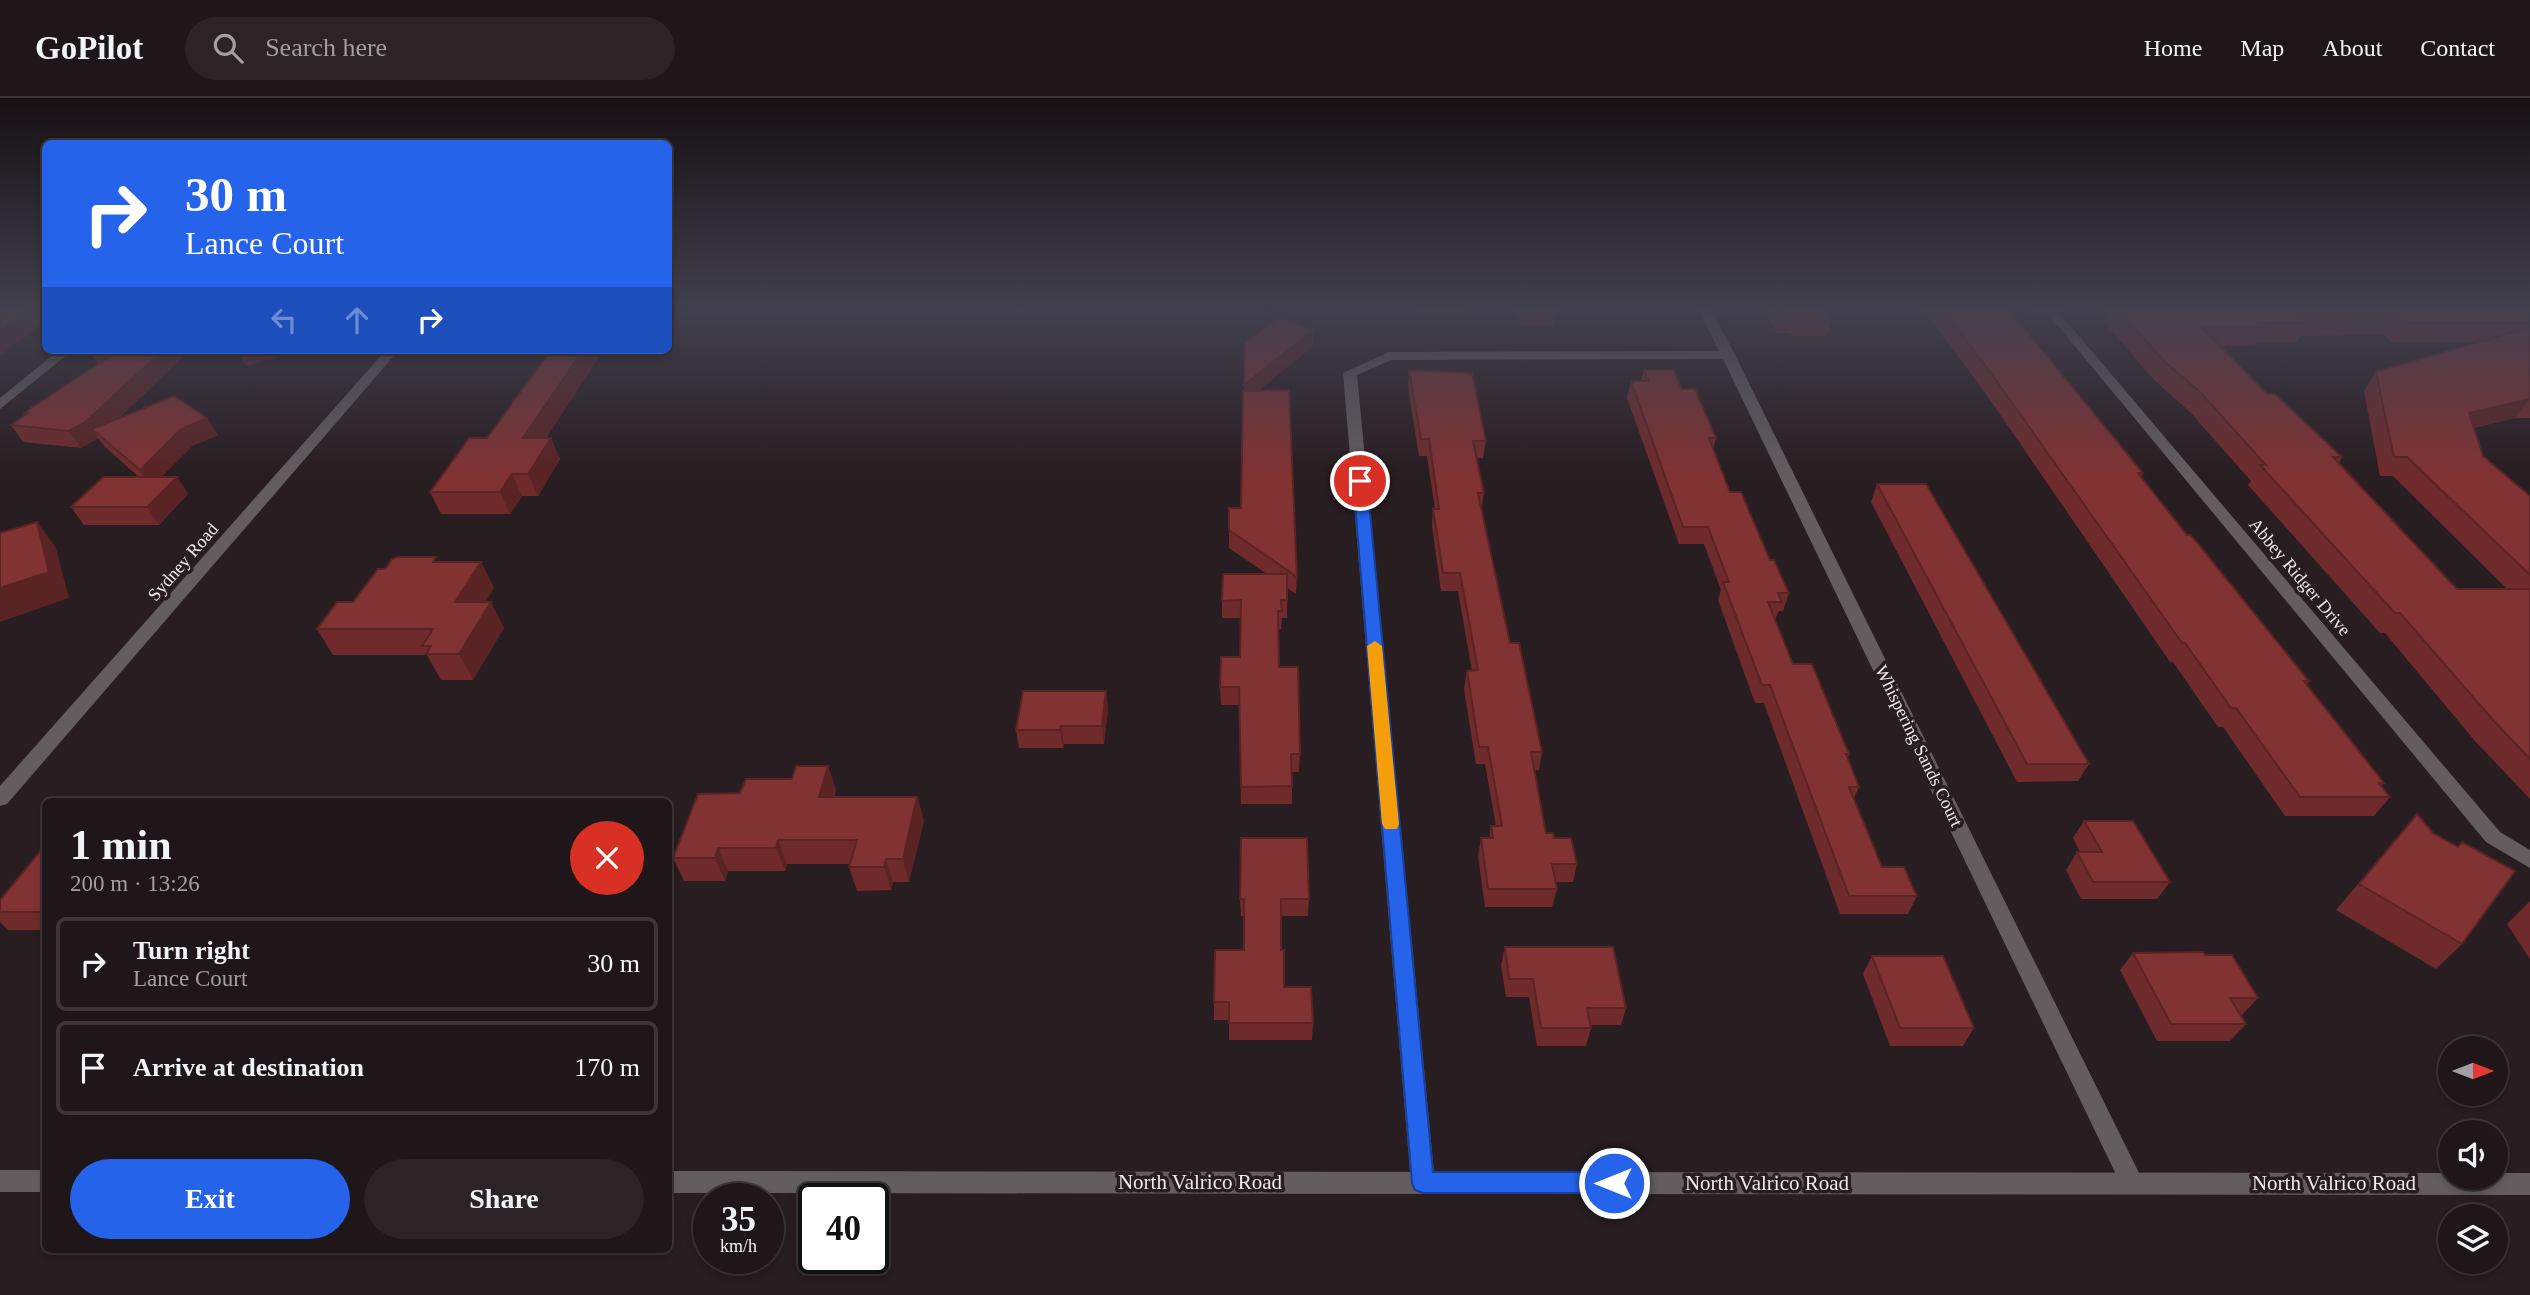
<!DOCTYPE html>
<meta charset="utf-8">
<style>
body{margin:0;font-family:Georgia,serif;background:#2b2325;color:#f1f3f6;height:100vh;display:flex;flex-direction:column;font-size:26px;white-space:nowrap}
*{box-sizing:border-box;margin:0}
p{font-size:23px;color:#a19fa2}
.icon{flex:none;width:38px;height:38px;fill:none;stroke:currentColor;stroke-width:2;stroke-linecap:round;stroke-linejoin:round}
.map{position:relative;flex:1;overflow:hidden}
.side{position:absolute;left:42px;top:700px;width:630px;height:455px;display:flex;flex-direction:column;background:#1e1618;border-radius:10px;box-shadow:0 4px 10px #0003,0 0 0 2px #3c3537}
.side>*{flex:none}
.guide{position:absolute;left:42px;top:42px;width:630px;height:214px;border-radius:10px;box-shadow:0 4px 10px #0003,0 0 0 2px #3c3537;background:#2563eb;color:#fff;overflow:hidden}
.needle{width:46px;rotate:90deg}
.tools{position:absolute;left:2438px;top:938px;display:grid;gap:14px}
.tools a{display:grid;place-items:center;width:70px;height:70px;border-radius:50%;background:#1e1618;box-shadow:0 4px 10px #0003,0 0 0 2px #3c3537;font-size:35px}
.speed{position:absolute;left:693px;top:1085px;display:flex;gap:14px;font-size:35px;font-weight:700;text-align:center}
.speed>*{display:grid;place-content:center;width:91px;height:91px;border-radius:50%;background:#1e1618;box-shadow:0 4px 10px #0003,0 0 0 2px #3c3537;line-height:1}
.speed small{font-size:18px;font-weight:400}
.speed .limit{border:4px solid #111;border-radius:10px;background:#fff;color:#111}
.pin{position:absolute;display:grid;place-items:center;width:60px;height:60px;color:#fff;margin:-30px;border:4px solid #fff;border-radius:50%;box-shadow:0 2px 7px #0007}
.me{position:absolute;width:77px;margin:-38px;rotate:270deg;stroke-linejoin:round;filter:drop-shadow(0 0 5px #0008)}
.turn{display:flex;align-items:center;gap:24px;height:147px;padding:0 28px;font-size:32px}
.turn .icon{width:91px;height:91px;stroke-width:2.5}
.turn b{display:block;font-size:49px;line-height:60px}
.lanes{display:flex;align-items:center;height:66px;padding:0 28px;background:#0003;justify-content:center;gap:35px;direction:ltr}
.lanes .off{opacity:.35}
.round{display:grid;place-items:center;flex:none;width:74px;height:74px;border-radius:37px;background:#2b2325}
.head{display:flex;align-items:center;justify-content:space-between;height:119px;padding:0 28px}
h1{font-size:42px;font-weight:600;line-height:52px}
.primary-button{display:flex;gap:14px;margin-top:auto;padding:14px 28px}
.primary-button a{flex:1;height:80px;border-radius:42px;background:#2563eb;color:#fff;font-size:28px;font-weight:600;line-height:80px;text-align:center}
.primary-button a+a{background:#2b2325;color:#f1f3f6}
ul{padding:0;list-style:none}
li{display:flex;align-items:center;gap:21px;height:94px;margin:0 14px 10px;padding:0 14px;border:4px solid #3c3537;border-radius:10px}
li div{flex:1}
li b{display:block;font-size:26px}
li em{font-style:normal}
header{display:flex;align-items:center;gap:42px;box-sizing:border-box;height:98px;padding:0 35px;background:#1e1618;border-bottom:2px solid #3c3537}
header strong{font-size:33px}
nav{display:flex;gap:38px;margin-inline-start:auto;font-size:24px}
.search{width:490px;height:63px;background:#2b2325;display:flex;align-items:center;gap:18px;box-sizing:border-box;padding:0 24px;border-radius:38px;color:#a19fa2;font-size:26px}
.map>svg:first-child{display:block}
.lines{fill:none;stroke-linecap:round;stroke-linejoin:round}
.minor{fill:#635d60;fill-rule:evenodd}
.tertiary{fill:#635d60;fill-rule:evenodd}
.wall{fill:#6f2b2c;fill-rule:evenodd}
.shaded-wall{fill:#5a2324}
.building{fill:#813233;stroke:#5a2324;stroke-width:2}
.route{fill:#2563eb;stroke:#184099;stroke-width:2}
.slow{fill:#f59e0b}
.labels{text-anchor:middle;dominant-baseline:central;stroke-width:7;stroke-linejoin:round;paint-order:stroke}
.street-label{font-size:18px;fill:#f0e8ea;stroke:#281d20}
.near-street-label{font-size:21px;fill:#f0e8ea;stroke:#281d20}
</style>
<header>
<strong>GoPilot</strong>
<div class="search"><svg class="icon" aria-label="search" viewBox="0 0 24 24"><circle cx="10" cy="10" r="6"/><path d="M15 15l6 6"/></svg>Search here</div>
<nav><a>Home</a><a>Map</a><a>About</a><a>Contact</a></nav>
</header>
<div class="map">
<svg width="2530" height="1197" viewBox="0 0 2530 1197">
<rect width="100%" height="100%" fill="#281d20"/>
<g class="lines">
<g class="minor">
<path d="M1699,211H1711L1735,257L2140,1077L2144,1085L2140,1093L2132,1096L2124,1093L1723,261L1391,262L1357,277L1435,1085L1431,1093L1423,1096L1415,1093L1411,1085L1343,275L1389,254L1719,253Z"/>
<path d="M2044,211H2056L2500,734L2530,752V770L2486,744Z"/>
<path d="M59,252H73L0,311V300Z"/>
<path d="M386,252H399L7,706L0,708V688Z"/>
</g>
<g class="tertiary">
<rect x="0" y="1072" width="46" height="22"/>
<path d="M668,1073L2450,1075V1080H2496V1075H2530V1097L668,1095Z"/>
</g>
</g>
<g class="wall">
<path d="M1420,211H1464V217H1421Z"/>
<path d="M1516,211H1555L1553,228H1521Z"/>
<path d="M1764,211H1825L1832,222L1827,238H1792L1790,235H1777Z"/>
<path d="M1923,211H1971L1970,212L2143,375L2141,379L2187,437L2309,583L2307,586L2384,685L2381,688L2390,699L2374,718H2285L2223,629H2218L2173,564H2170L1984,293Z"/>
<path d="M2103,211H2530V320H2515L2474,330L2483,358L2530,398V701L2475,643L2385,535H2380L2248,387L2251,383L2190,314L2154,282L2104,224L2107,217ZM2384,237L2392,244H2480L2376,274L2364,293L2380,378H2393L2507,491H2457L2339,365L2342,359L2267,296L2220,248H2255L2257,244H2297L2301,238Z"/>
<path d="M1313,248L1258,293L1297,479L1296,496L1287,490V520H1282L1281,531H1278L1279,569L1300,656L1299,674H1292V706H1241L1239,607H1221L1220,589L1240,559V520H1222V503L1267,476L1229,450V410H1241L1244,293Z"/>
<path d="M190,252L118,321L207,320L218,337L192,348L161,379H177L188,396L159,427H84L71,409L139,379L104,348L98,340L81,350L23,344L11,327L27,317L25,315L99,266L93,257Z"/>
<path d="M1409,272L1486,343L1483,360H1477L1484,395L1481,411L1510,545L1542,654L1539,672H1535L1546,735L1554,740L1577,766L1573,784H1555L1557,791L1552,809H1485L1478,758L1481,740H1489L1491,728H1496L1485,666H1476L1464,591L1467,573H1472L1458,493H1441L1432,428L1433,411H1435L1427,358H1419L1408,289Z"/>
<path d="M1644,272L1682,291L1716,340L1713,351L1730,394L1789,495L1783,513H1779L1775,522L1793,566L1849,656L1848,660L1859,689L1854,700L1882,769L1917,798L1908,816H1840L1764,605H1755L1718,502L1721,492L1704,446H1679L1627,300L1631,283H1641Z"/>
<path d="M487,340H546L560,361L538,398H522L510,416H441L430,394Z"/>
<path d="M1877,386L2089,666L2078,683L2017,684L1871,404Z"/>
<path d="M439,464H481L494,490L485,504L504,530L473,582H441L427,557H333L317,531L353,504L385,471Z"/>
<path d="M1106,593L1108,611L1104,646H1064L1063,650H1019L1016,632Z"/>
<path d="M828,668L836,692L834,699H917L924,723L909,784H893L891,792L857,793L849,769L850,766H787L785,773H728L725,783H684L673,760L740,695L792,681Z"/>
<path d="M2417,716L2462,846L2436,871L2336,812Z"/>
<path d="M2084,723L2170,784L2157,801H2081L2066,772L2077,754H2080L2073,740Z"/>
<path d="M46,746V832H8L0,824V802Z"/>
<path d="M1240,801H1309L1308,818H1281V852L1284,889L1313,925L1312,942H1229V922H1214V904L1244,852V818H1241Z"/>
<path d="M2530,803V861L2507,826Z"/>
<path d="M1505,849L1626,910L1621,927H1591V930L1586,948H1537L1529,899H1506L1501,867Z"/>
<path d="M2133,855L2205,857L2258,900L2242,917H2241L2246,926L2230,943H2157L2120,872Z"/>
<path d="M1872,858L1974,930L1963,948H1890L1863,876Z"/>
</g>
<g class="shaded-wall">
<path d="M29,211H46V223L0,258V233Z"/>
<path d="M1313,232V248L1244,304V287Z"/>
<path d="M163,252H190L100,338L92,331L98,340L81,350L69,333Z"/>
<path d="M236,252H281L283,258L246,268Z"/>
<path d="M583,252H604L532,362L523,340Z"/>
<path d="M2529,301L2515,320L2455,334L2469,315Z"/>
<path d="M207,320L218,337L192,348L151,389L140,372L181,331Z"/>
<path d="M551,340L560,361L538,398L528,376Z"/>
<path d="M512,376L522,398L510,416L500,394Z"/>
<path d="M177,379L188,396L159,427L147,409Z"/>
<path d="M37,424L56,450L69,500L0,524V490Z"/>
<path d="M481,464L494,490L469,530L455,504Z"/>
<path d="M491,504L504,530L473,582L459,556Z"/>
<path d="M1106,593L1108,611L1104,646L1102,628Z"/>
<path d="M1061,628L1064,646L1063,650L1060,632Z"/>
<path d="M828,668L836,692L827,723L819,699Z"/>
<path d="M917,699L924,723L909,784L903,761Z"/>
<path d="M778,742L787,766L785,773L776,750Z"/>
<path d="M718,750L728,773L725,783L715,760Z"/>
<path d="M886,761L893,784L891,792L884,769Z"/>
</g>
<g class="building">
<path d="M0,211H29L0,233Z"/>
<path d="M1523,211H1555L1556,212H1523Z"/>
<path d="M1777,211H1825L1832,222H1797L1795,219H1782Z"/>
<path d="M1942,211H1967L1966,212H2009L2143,375H2138L2187,437H2191L2309,583H2304L2384,685H2379L2390,699H2300L2236,610H2231L2185,545H2182L1991,275Z"/>
<path d="M2117,211H2530V225H2404L2396,219H2301L2308,225H2261L2265,229H2201L2267,296H2275L2342,359H2333L2457,491H2530V661L2493,622L2400,515H2395L2260,367H2266L2201,295L2164,263Z"/>
<path d="M1278,220L1313,232L1244,287L1245,245Z"/>
<path d="M2530,229V301L2469,315L2483,358L2530,398V477L2407,359H2394L2376,274Z"/>
<path d="M99,252H163L84,325L69,333L11,327L28,315H25L28,312L112,257H93Z"/>
<path d="M551,252H583L523,340H551L528,376H512L500,394H430L469,340H487Z"/>
<path d="M1409,272L1472,275L1486,343H1473L1484,395H1478L1510,545H1519L1542,654H1531L1546,735H1553L1554,740H1571L1577,766H1552L1557,791H1488L1481,740H1493L1491,728H1502L1488,649H1479L1467,573L1478,572L1460,475H1443L1433,411H1439L1429,341H1421Z"/>
<path d="M1644,272H1674L1682,291H1695L1716,340H1709L1730,394H1741L1770,462H1774L1789,495H1778L1782,504H1768L1793,566H1812L1849,656H1846L1859,689H1849L1882,769H1904L1917,798H1849L1770,587H1762L1723,484H1729L1708,429H1683L1631,283H1648Z"/>
<path d="M1289,292L1297,479L1229,432V410H1241L1243,293Z"/>
<path d="M174,298L207,320L181,331L140,372L92,331Z"/>
<path d="M103,379H177L147,409H71Z"/>
<path d="M1877,386H1926L2089,666H2027Z"/>
<path d="M37,424L49,474L0,490V435Z"/>
<path d="M398,459H436L433,464H481L455,504H491L459,556H426L431,548H422L433,531H317L337,504H353L378,471H385L392,461Z"/>
<path d="M1223,476H1287V502H1281L1282,513H1278L1279,569H1298L1300,656H1291L1292,688L1241,689L1239,589H1220L1221,559H1240L1241,502L1222,503Z"/>
<path d="M1023,593H1106L1102,628H1061L1060,632H1016Z"/>
<path d="M796,668H828L819,699H917L903,761H886L884,769H849L857,742H778L776,750H718L715,760H673L698,696L740,695L746,681H792Z"/>
<path d="M2417,716L2433,735L2458,749L2462,744L2515,773L2462,846L2359,786Z"/>
<path d="M2084,723H2133L2170,784H2093L2077,754H2102Z"/>
<path d="M1241,740H1307L1309,801H1281V852H1284V889H1311L1313,925H1229V904H1214L1215,852H1244V801H1240Z"/>
<path d="M46,746V814H0V802Z"/>
<path d="M1505,849H1613L1626,910H1587L1591,930H1541L1533,881H1509Z"/>
<path d="M2203,854L2205,857H2232L2258,900H2230L2246,926H2171L2133,855Z"/>
<path d="M1872,858H1943L1974,930H1900Z"/>
</g>
<linearGradient id="sky" x2="0" y2="1"><stop stop-color="#161012"/><stop offset="0.56" stop-color="#42404e"/><stop offset="1" stop-color="#42404e" stop-opacity="0"/></linearGradient>
<rect width="2530" height="378" fill="url(#sky)"/>
<path class="route" d="M1360,379L1367,383L1433,1074H1614L1622,1077L1625,1085L1622,1092L1614,1095H1423L1415,1092L1412,1085L1353,383Z"/>
<path class="slow" d="M1375,543L1382,548L1399,726L1397,731H1385L1382,726L1367,548Z"/>
<g class="labels">
<g class="street-label">
<text transform="translate(183 464) rotate(-49)">Sydney Road</text>
<text transform="translate(2300 479) rotate(50)">Abbey Ridger Drive</text>
<text transform="translate(1919 648) rotate(64)">Whispering Sands Court</text>
</g>
<g class="near-street-label">
<text x="1200" y="1084">North Valrico Road</text>
<text x="1767" y="1085">North Valrico Road</text>
<text x="2334" y="1085">North Valrico Road</text>
</g>
</g>
</svg>
<div class="tools">
<a><svg class="needle" viewBox="-14 -14 28 28"><path d="M0-13l5 13h-10z" fill="#e53935"/><path d="M0 13l5-13h-10z" fill="#a19fa2"/></svg></a>
<a><svg class="icon" aria-label="sound" viewBox="0 0 24 24"><path d="M4 9h4l5-4v14l-5-4H4zM17 9q2 3 0 6"/></svg></a>
<a><svg class="icon" aria-label="layers" viewBox="0 0 24 24"><path d="M12 4l9 5-9 5-9-5zM3 14l9 5 9-5"/></svg></a>
</div>
<div class="speed"><div>35<small>km/h</small></div><div class="limit">40</div></div>
<div class="pin" style="left:1360px;top:383px;background:#d93025"><svg class="icon" aria-label="arrive" viewBox="0 0 24 24"><path d="M6 21V4h12l-3 4 3 4H6"/></svg></div>
<svg class="me" style="left:1614px;top:1085px" viewBox="-20 -20 40 40"><circle r="17" fill="#2563eb" stroke="#fff" stroke-width="3"/><path d="M0-11L8 9 0 5-8 9z" fill="#fff"/></svg>
<div class="guide">
<div class="turn"><svg class="icon" aria-label="right" viewBox="0 0 24 24"><path d="M7 20v-9h11M14 6l5 5-5 5"/></svg><div><b>30 m</b>Lance Court</div></div>
<div class="lanes"><svg class="icon off" aria-label="left" viewBox="0 0 24 24"><path d="M17 20v-9H6M10 6l-5 5 5 5"/></svg><svg class="icon off" aria-label="ahead" viewBox="0 0 24 24"><path d="M12 20V5M6 11l6-6 6 6"/></svg><svg class="icon" aria-label="right" viewBox="0 0 24 24"><path d="M7 20v-9h11M14 6l5 5-5 5"/></svg></div>
</div>
<section class="side">
<div class="head"><div><h1>1 min</h1><p>200 m · 13:26</p></div><a class="round" style="background:#d93025;color:#fff"><svg class="icon" aria-label="close" viewBox="0 0 24 24"><path d="M6 6l12 12M18 6L6 18"/></svg></a></div>
<ul>
<li><svg class="icon" aria-label="right" viewBox="0 0 24 24"><path d="M7 20v-9h11M14 6l5 5-5 5"/></svg><div><b>Turn right</b><p>Lance Court</p></div><em>30 m</em></li>
<li><svg class="icon" aria-label="arrive" viewBox="0 0 24 24"><path d="M6 21V4h12l-3 4 3 4H6"/></svg><div><b>Arrive at destination</b></div><em>170 m</em></li>
</ul>
<div class="primary-button"><a>Exit</a><a>Share</a></div>
</section>
</div>
